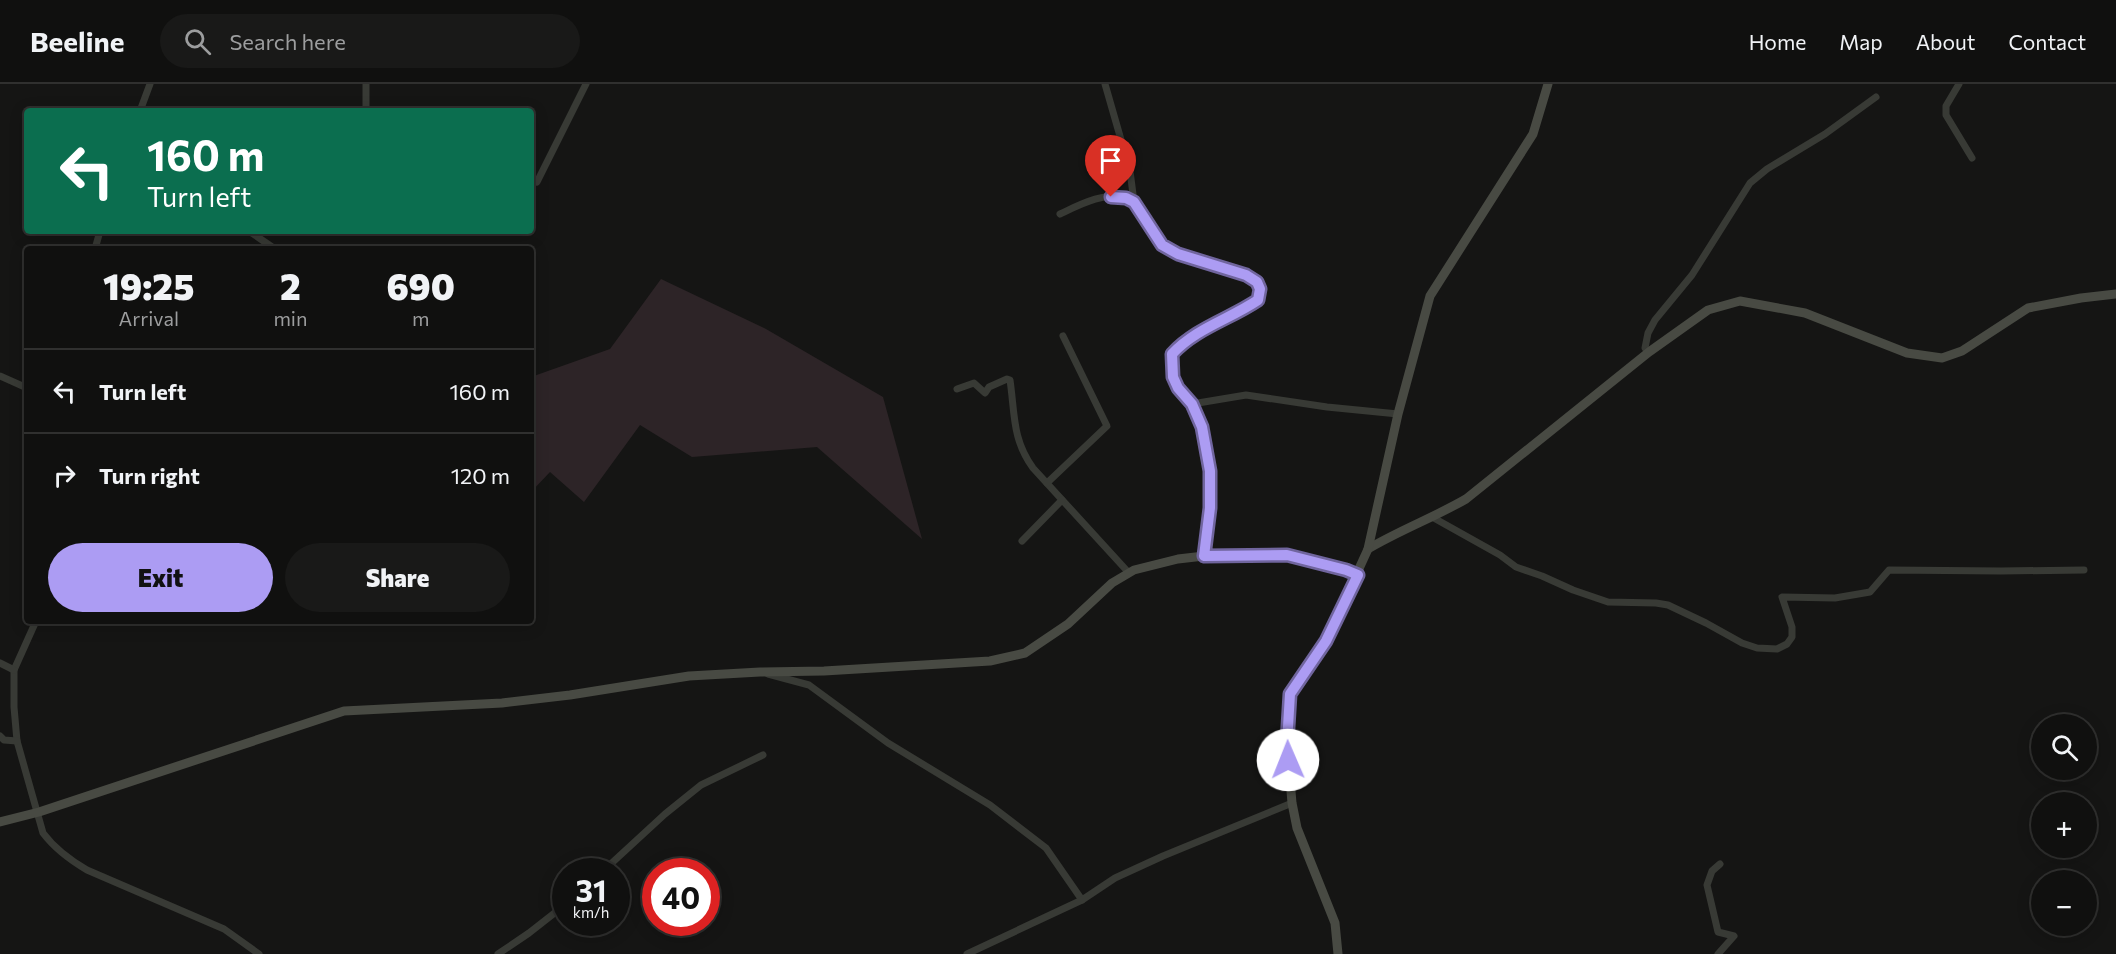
<!DOCTYPE html>
<meta charset="utf-8">
<style>
body{margin:0;font-family:Commissioner,sans-serif;background:#191918;color:#f1f3f6;height:100vh;display:flex;flex-direction:column;font-size:22px;white-space:nowrap}
*{box-sizing:border-box;margin:0}
p{font-size:20px;color:#9c9d9e}
.icon{flex:none;width:33px;height:33px;fill:none;stroke:currentColor;stroke-width:2;stroke-linecap:round;stroke-linejoin:round}
.map{position:relative;flex:1;overflow:hidden}
.details{position:absolute;left:24px;top:162px;width:510px;height:378px;display:flex;flex-direction:column;background:#10100f;border-radius:6px;box-shadow:0 3px 15px #0003,0 0 0 2px #30302f}
.details>*{flex:none}
.guide{position:absolute;left:24px;top:24px;width:510px;height:126px;border-radius:6px;box-shadow:0 3px 15px #0003,0 0 0 2px #30302f;background:#0b6e4f;color:#fff;overflow:hidden}
.buttons{position:absolute;left:2031px;top:630px;display:grid;gap:12px}
.buttons a{display:grid;place-items:center;width:66px;height:66px;border-radius:50%;background:#10100f;box-shadow:0 3px 15px #0003,0 0 0 2px #30302f;font-size:30px}
.speed{position:absolute;left:552px;top:774px;display:flex;gap:12px;font-size:30px;font-weight:700;text-align:center}
.speed>*{display:grid;place-content:center;width:78px;height:78px;border-radius:50%;background:#10100f;box-shadow:0 3px 15px #0003,0 0 0 2px #30302f;line-height:1}
.speed small{font-size:15px;font-weight:400}
.speed .limit{border:9px solid #d22;background:#fff;color:#111}
.pin{position:absolute;display:grid;place-items:center;width:51px;height:51px;color:#fff;margin:-62px -26px;border-radius:50% 50% 50% 0;rotate:-45deg;box-shadow:0 0 6px #0007}
.pin .icon{rotate:45deg}
.me{position:absolute;width:66px;margin:-33px;rotate:359deg;stroke-linejoin:round;filter:drop-shadow(0 0 4px #0008)}
.turn{display:flex;align-items:center;gap:21px;height:126px;padding:0 24px;font-size:27px}
.turn .icon{width:78px;height:78px;stroke-width:2.5}
.turn b{display:block;font-size:42px;line-height:51px}
.eta{display:flex;justify-content:space-evenly;align-items:center;height:102px;text-align:center}
.eta b{font-size:36px;font-weight:800;line-height:42px}
.cta{display:flex;gap:12px;margin-top:auto;padding:12px 24px}
.cta a{flex:1;height:69px;border-radius:36px;background:#ac9cf3;color:#111;font-size:24px;font-weight:800;line-height:69px;text-align:center}
.cta a+a{background:#191918;color:#f1f3f6}
ul{padding:0;list-style:none}
li{display:flex;align-items:center;gap:18px;height:84px;padding:0 24px;border-top:2px solid #30302f}
li div{flex:1}
li b{display:block;font-size:22px}
li em{font-style:normal}
header{display:flex;align-items:center;gap:36px;box-sizing:border-box;height:84px;padding:0 30px;background:#10100f;border-bottom:2px solid #30302f}
header strong{font-size:28px}
nav{display:flex;gap:33px;margin-inline-start:auto;font-size:21px}
.search{width:420px;height:54px;background:#191918;display:flex;align-items:center;gap:15px;box-sizing:border-box;padding:0 21px;border-radius:33px;color:#9c9d9e;font-size:22px}
.map>svg:first-child{display:block}
.green{fill:#2d2427}
.lines{fill:none;stroke-linecap:round;stroke-linejoin:round}
.street{stroke:#383a35;stroke-width:7}
.secondary{stroke:#484a43;stroke-width:9}
.route-casing{stroke:#70659e;stroke-width:15}
.route{stroke:#ac9cf3;stroke-width:10}
</style>
<header>
<strong>Beeline</strong>
<div class="search"><svg class="icon" aria-label="search" viewBox="0 0 24 24"><circle cx="10" cy="10" r="6"/><path d="M15 15l6 6"/></svg>Search here</div>
<nav><a>Home</a><a>Map</a><a>About</a><a>Contact</a></nav>
</header>
<div class="map">
<svg width="2116" height="870" viewBox="0 0 2116 870">
<rect width="100%" height="100%" fill="#151514"/>
<path class="green" d="M661,195L766,245L883,313L922,455L817,363L692,373L640,341L584,418L550,388L531,408V293L610,265Z"/>
<g class="lines">
<g class="street">
<path d="M366,0V27"/>
<path d="M1105,0L1130,87L1134,118"/>
<path d="M1959,0L1946,22V31L1972,74"/>
<path d="M140,27L150,0"/>
<path d="M537,98L586,0"/>
<path d="M1060,130C1079,121 1105,107 1127,114C1143,119 1150,151 1163,161C1167,165 1174,169 1179,171C1195,177 1247,187 1257,198C1262,204 1260,210 1258,216C1230,235 1196,244 1172,270L1173,293L1178,304L1192,320L1202,343L1210,387V424L1204,472"/>
<path d="M249,147L275,165"/>
<path d="M95,165L100,147"/>
<path d="M1649,268L1645,264L1648,249L1655,236L1692,191L1750,99L1767,85L1825,50L1876,13"/>
<path d="M0,292L27,304"/>
<path d="M957,305L974,299L985,309L989,303L1007,295L1010,296C1015,330 1012,355 1033,384L1129,489"/>
<path d="M1192,320L1246,311L1327,323L1398,330"/>
<path d="M1047,399L1107,342L1063,252"/>
<path d="M1432,433L1500,471L1516,483L1542,492L1573,506L1608,518L1656,519L1668,521L1706,539L1742,559L1757,564L1777,565L1787,560L1792,553V543L1782,513L1835,514L1870,508L1889,486L2001,487L2084,486"/>
<path d="M1022,457L1062,416"/>
<path d="M36,537L14,586V623L17,657L43,749C55,765 70,776 87,786L224,845L259,870"/>
<path d="M0,579L14,586"/>
<path d="M768,590L809,601L888,659L990,721L1046,764L1082,816"/>
<path d="M0,652L4,656L17,657"/>
<path d="M602,788L665,730L701,701L763,671"/>
<path d="M498,870L529,849L566,820"/>
<path d="M967,870L1082,816L1115,794L1163,772L1292,719"/>
<path d="M1718,870L1734,852L1718,848L1707,801L1712,787L1720,780"/>
</g>
<g class="secondary">
<path d="M1368,465C1400,446 1435,433 1466,415L1649,268L1708,226L1740,217L1805,229L1907,269L1942,274L1962,267L2028,224L2081,214L2116,210"/>
<path d="M0,738L39,728L344,627L502,619L570,611L689,592L760,588L824,587L990,577L1025,569L1068,540L1112,499L1134,486L1178,475L1204,472L1287,471L1346,486L1358,491"/>
<path d="M1338,870L1335,839L1297,744L1292,719L1287,659L1290,610L1326,557L1368,465L1398,330L1430,212L1533,50L1548,0"/>
</g>
</g>
<g class="lines">
<defs>
<path id="route" d="M1111,113L1126,114L1134,118L1162,161L1178,170L1246,191L1257,198L1260,205L1258,216C1230,235 1196,244 1172,270L1173,293L1178,304L1192,320L1202,343L1210,387V424L1204,472L1287,471L1346,486L1358,491L1326,557L1290,610L1287,659L1288,676"/>
</defs>
<use href="#route" class="route-casing"/>
<use href="#route" class="route"/>
</g>
</svg>
<div class="buttons">
<a><svg class="icon" aria-label="search" viewBox="0 0 24 24"><circle cx="10" cy="10" r="6"/><path d="M15 15l6 6"/></svg></a>
<a>+</a>
<a>−</a>
</div>
<div class="speed"><div>31<small>km/h</small></div><div class="limit">40</div></div>
<div class="pin" style="left:1111px;top:113px;background:#d93025"><svg class="icon" aria-label="arrive" viewBox="0 0 24 24"><path d="M6 21V4h12l-3 4 3 4H6"/></svg></div>
<svg class="me" style="left:1288px;top:676px" viewBox="-20 -20 40 40"><circle r="19" fill="#fff"/><path d="M0-13L10 11 0 6-10 11z" fill="#ac9cf3"/></svg>
<div class="guide">
<div class="turn"><svg class="icon" aria-label="left" viewBox="0 0 24 24"><path d="M17 20v-9H6M10 6l-5 5 5 5"/></svg><div><b>160 m</b>Turn left</div></div>
</div>
<section class="details">
<div class="eta">
<div><b>19:25</b><p>Arrival</p></div>
<div><b>2</b><p>min</p></div>
<div><b>690</b><p>m</p></div>
</div>
<ul>
<li><svg class="icon" aria-label="left" viewBox="0 0 24 24"><path d="M17 20v-9H6M10 6l-5 5 5 5"/></svg><div><b>Turn left</b></div><em>160 m</em></li>
<li><svg class="icon" aria-label="right" viewBox="0 0 24 24"><path d="M7 20v-9h11M14 6l5 5-5 5"/></svg><div><b>Turn right</b></div><em>120 m</em></li>
</ul>
<div class="cta"><a>Exit</a><a>Share</a></div>
</section>
</div>
